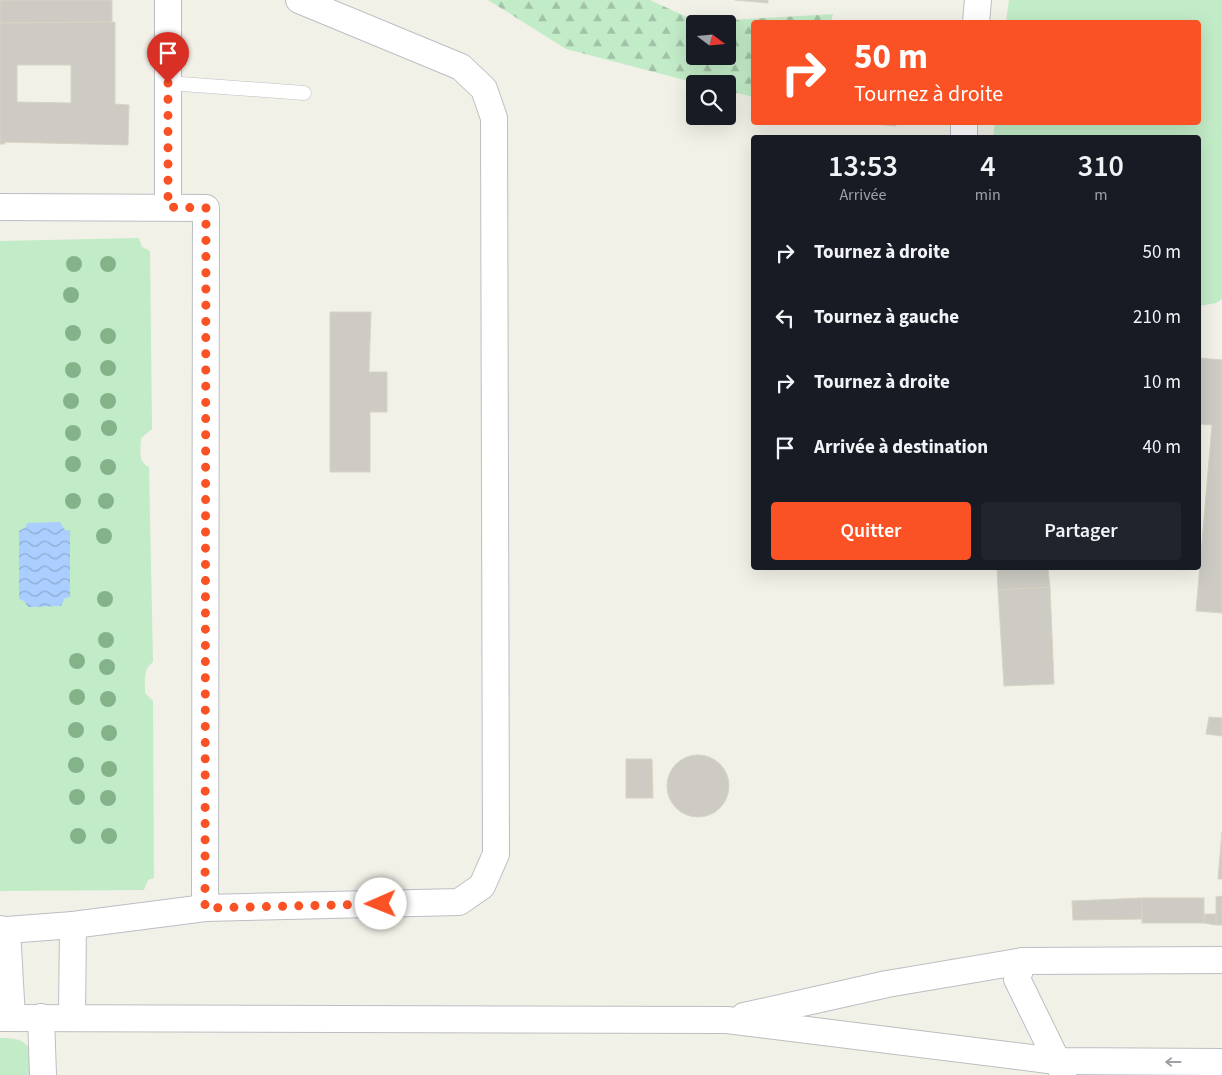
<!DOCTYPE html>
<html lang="fr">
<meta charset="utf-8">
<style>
body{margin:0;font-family:"Source Sans 3",sans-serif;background:#20242c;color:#f1f3f6;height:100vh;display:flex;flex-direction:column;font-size:19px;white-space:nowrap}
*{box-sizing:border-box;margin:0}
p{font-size:16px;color:#9ea1a6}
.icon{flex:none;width:28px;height:28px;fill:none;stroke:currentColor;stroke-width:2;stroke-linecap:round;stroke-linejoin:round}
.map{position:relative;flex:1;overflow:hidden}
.side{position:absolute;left:751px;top:135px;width:450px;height:435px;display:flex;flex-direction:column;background:#171b24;border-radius:5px;box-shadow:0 5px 20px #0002}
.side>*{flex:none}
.top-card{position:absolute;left:751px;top:20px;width:450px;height:105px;border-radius:5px;box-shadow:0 5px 20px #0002;background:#fa5225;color:#fff;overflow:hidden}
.needle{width:32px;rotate:106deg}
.fabs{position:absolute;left:686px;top:15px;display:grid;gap:10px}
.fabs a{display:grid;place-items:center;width:50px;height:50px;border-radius:5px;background:#171b24;box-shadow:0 5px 20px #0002;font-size:25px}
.pin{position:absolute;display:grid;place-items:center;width:42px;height:42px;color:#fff;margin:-51px -21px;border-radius:50% 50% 50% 0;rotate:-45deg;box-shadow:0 0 5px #0007}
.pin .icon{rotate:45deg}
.me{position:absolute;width:55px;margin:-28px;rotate:269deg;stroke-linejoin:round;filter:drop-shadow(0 0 4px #0008)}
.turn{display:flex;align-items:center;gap:18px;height:105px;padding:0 20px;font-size:22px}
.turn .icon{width:65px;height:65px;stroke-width:2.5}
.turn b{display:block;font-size:35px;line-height:42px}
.eta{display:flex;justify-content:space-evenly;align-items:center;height:85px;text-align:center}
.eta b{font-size:30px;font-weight:600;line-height:35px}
.cta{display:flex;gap:10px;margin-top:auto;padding:10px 20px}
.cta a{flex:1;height:58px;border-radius:5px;background:#fa5225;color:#fff;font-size:20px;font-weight:600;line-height:58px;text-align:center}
.cta a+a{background:#20242c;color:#f1f3f6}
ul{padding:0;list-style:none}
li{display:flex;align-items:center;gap:15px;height:65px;padding:0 20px}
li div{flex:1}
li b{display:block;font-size:19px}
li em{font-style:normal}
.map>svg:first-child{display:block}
.green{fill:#c2ebc7;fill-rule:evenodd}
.forest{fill:url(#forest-firs);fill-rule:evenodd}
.water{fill:url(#water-waves)}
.building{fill:#cdcbc4;stroke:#d7d4c4;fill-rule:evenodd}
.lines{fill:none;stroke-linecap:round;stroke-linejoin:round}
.service-casing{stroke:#bbbec3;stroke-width:15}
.minor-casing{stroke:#bbbec3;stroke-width:28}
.tertiary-casing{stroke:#bbbec3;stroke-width:29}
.service{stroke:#fff;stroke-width:14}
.minor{stroke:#fff;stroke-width:26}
.tertiary{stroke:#fff;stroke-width:28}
.tree{fill:#85b389}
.oneway{stroke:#9ea0a5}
.route{stroke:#fa5225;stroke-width:9;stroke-dasharray:0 16.2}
</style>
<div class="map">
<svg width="1222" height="1075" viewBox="0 0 1222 1075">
<defs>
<pattern id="forest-firs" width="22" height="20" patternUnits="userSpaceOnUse" patternTransform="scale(1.25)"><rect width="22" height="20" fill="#c2ebc7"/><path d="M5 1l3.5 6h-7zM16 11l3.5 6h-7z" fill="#a1c2a6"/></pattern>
<pattern id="water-waves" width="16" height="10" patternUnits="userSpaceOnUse" patternTransform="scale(1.25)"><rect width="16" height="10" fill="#a9ceff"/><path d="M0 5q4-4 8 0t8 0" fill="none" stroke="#8dabd2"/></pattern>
</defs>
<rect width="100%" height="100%" fill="#f2f1e7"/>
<g class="green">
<path d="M1009,0H1222V299L1216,303L1199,306V138L993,137L995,123L1199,122V22H1006Z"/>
<path d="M139,238L142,247L150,251L152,429L141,438C141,450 137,461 149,467L153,662C143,669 145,681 145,693L153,701L154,878L148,880L144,890L0,891V241ZM60,523L65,530V598L63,602L26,603L24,601L22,530L26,527Z"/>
<path d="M0,1038C31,1038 31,1047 32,1075H0Z"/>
</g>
<path class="forest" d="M488,0H650L698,22L833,14L831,22H754V97L728,91V84H700L566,49ZM695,24H728V56H695Z"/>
<path class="water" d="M60,522L65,530L70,531V597L65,598L61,606L28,607L24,601L19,599V531L26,527L27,523Z"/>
<g class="building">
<path d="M0,0H112V22L0,23Z"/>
<path d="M735,0H768V3Z"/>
<path d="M115,22V104L129,105L128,145L5,142V144H0V23ZM17,65H71V103L17,102Z"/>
<path d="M856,122H896V126Z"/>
<path d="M330,312H371L369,372H387V412H370V472H330Z"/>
<path d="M1199,358L1222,360V613L1196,611L1212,425L1199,424Z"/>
<path d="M997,568H1048L1050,587L998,590Z"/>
<path d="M1050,587L1054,684L1004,686L998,590Z"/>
<path d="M1209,717L1222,718V736L1206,734Z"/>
<circle cx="698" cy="786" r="31"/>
<path d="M626,759H652L653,798H626Z"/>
<path d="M1222,832V879H1218Z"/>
<path d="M1222,896V925H1216V897Z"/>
<path d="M1142,898V919L1073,920L1072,901Z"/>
<rect x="1142" y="898" width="62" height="25"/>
<path d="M1204,914H1216V925L1204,923Z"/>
</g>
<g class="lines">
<defs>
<path id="service" d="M168,83L304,93"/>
<g id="minor">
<path d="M976,22L978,0"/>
<path d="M964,122V138"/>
<path d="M0,207L206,208L205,908L73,925L72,1017"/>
<path d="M168,207V0"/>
<path d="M205,908L459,902L482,886L496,854L494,118L484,89L461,67L299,0"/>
<path d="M0,929L7,930L12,1018"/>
<path d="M7,930L73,925"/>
<path d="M1023,961L1017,979L1063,1073"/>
<path d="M744,1016L887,984L1023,961L1222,960"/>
<path d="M41,1017L43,1075"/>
<path d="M0,1018L727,1020L1056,1061L1222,1062"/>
</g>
<path id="tertiary" d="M1213,1075L1222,1067"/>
</defs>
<use href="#service" class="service-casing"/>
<use href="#minor" class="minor-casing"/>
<use href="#tertiary" class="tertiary-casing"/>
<use href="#service" class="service"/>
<use href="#minor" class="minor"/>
<use href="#tertiary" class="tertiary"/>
</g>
<g class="tree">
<circle cx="74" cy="264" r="8"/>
<circle cx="108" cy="264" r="8"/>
<circle cx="71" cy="295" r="8"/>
<circle cx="73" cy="333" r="8"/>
<circle cx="108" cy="336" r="8"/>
<circle cx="108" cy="368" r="8"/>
<circle cx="73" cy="370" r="8"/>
<circle cx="71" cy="401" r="8"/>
<circle cx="108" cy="401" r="8"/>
<circle cx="109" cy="428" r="8"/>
<circle cx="73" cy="433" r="8"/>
<circle cx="73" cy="464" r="8"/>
<circle cx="108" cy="467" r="8"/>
<circle cx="73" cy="501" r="8"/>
<circle cx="106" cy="501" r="8"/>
<circle cx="104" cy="536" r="8"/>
<circle cx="105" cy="599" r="8"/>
<circle cx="106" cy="640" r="8"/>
<circle cx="77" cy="661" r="8"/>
<circle cx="107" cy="667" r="8"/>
<circle cx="77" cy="697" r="8"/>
<circle cx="108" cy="699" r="8"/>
<circle cx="76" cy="730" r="8"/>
<circle cx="109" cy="733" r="8"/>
<circle cx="76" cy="765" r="8"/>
<circle cx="109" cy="769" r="8"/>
<circle cx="77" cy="797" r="8"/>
<circle cx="108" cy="798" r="8"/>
<circle cx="78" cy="836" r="8"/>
<circle cx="109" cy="836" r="8"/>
</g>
<defs><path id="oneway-shaft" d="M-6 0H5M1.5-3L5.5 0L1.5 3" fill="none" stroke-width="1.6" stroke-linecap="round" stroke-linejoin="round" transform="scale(1.25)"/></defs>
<use class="oneway" href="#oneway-shaft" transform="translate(1173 1062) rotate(-180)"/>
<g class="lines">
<path class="route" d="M168,83V207L206,208L205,908L381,904"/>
</g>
</svg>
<div class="fabs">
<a><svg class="needle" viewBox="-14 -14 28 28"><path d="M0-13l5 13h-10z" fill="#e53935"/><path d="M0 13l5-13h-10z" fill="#9ea1a6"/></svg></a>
<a><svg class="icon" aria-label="search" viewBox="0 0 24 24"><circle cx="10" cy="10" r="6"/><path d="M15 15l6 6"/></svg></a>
</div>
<div class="pin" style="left:168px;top:83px;background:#d93025"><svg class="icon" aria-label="arrive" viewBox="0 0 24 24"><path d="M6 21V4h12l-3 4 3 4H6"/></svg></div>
<svg class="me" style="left:381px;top:904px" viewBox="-20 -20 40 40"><circle r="19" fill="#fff"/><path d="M0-13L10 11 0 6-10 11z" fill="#fa5225"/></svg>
<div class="top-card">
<div class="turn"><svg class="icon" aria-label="right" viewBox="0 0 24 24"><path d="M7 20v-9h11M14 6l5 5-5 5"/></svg><div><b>50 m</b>Tournez à droite</div></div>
</div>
<section class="side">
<div class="eta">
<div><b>13:53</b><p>Arrivée</p></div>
<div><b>4</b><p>min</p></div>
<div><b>310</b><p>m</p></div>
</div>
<ul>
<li><svg class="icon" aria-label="right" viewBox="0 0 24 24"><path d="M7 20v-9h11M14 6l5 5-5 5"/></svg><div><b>Tournez à droite</b></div><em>50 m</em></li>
<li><svg class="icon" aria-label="left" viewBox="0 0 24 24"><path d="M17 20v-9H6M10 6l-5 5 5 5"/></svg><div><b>Tournez à gauche</b></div><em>210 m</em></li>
<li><svg class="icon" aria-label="right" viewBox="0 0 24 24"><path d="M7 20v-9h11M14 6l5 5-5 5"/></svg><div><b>Tournez à droite</b></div><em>10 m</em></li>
<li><svg class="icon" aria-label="arrive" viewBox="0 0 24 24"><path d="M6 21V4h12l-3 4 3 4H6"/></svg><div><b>Arrivée à destination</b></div><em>40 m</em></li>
</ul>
<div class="cta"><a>Quitter</a><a>Partager</a></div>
</section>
</div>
